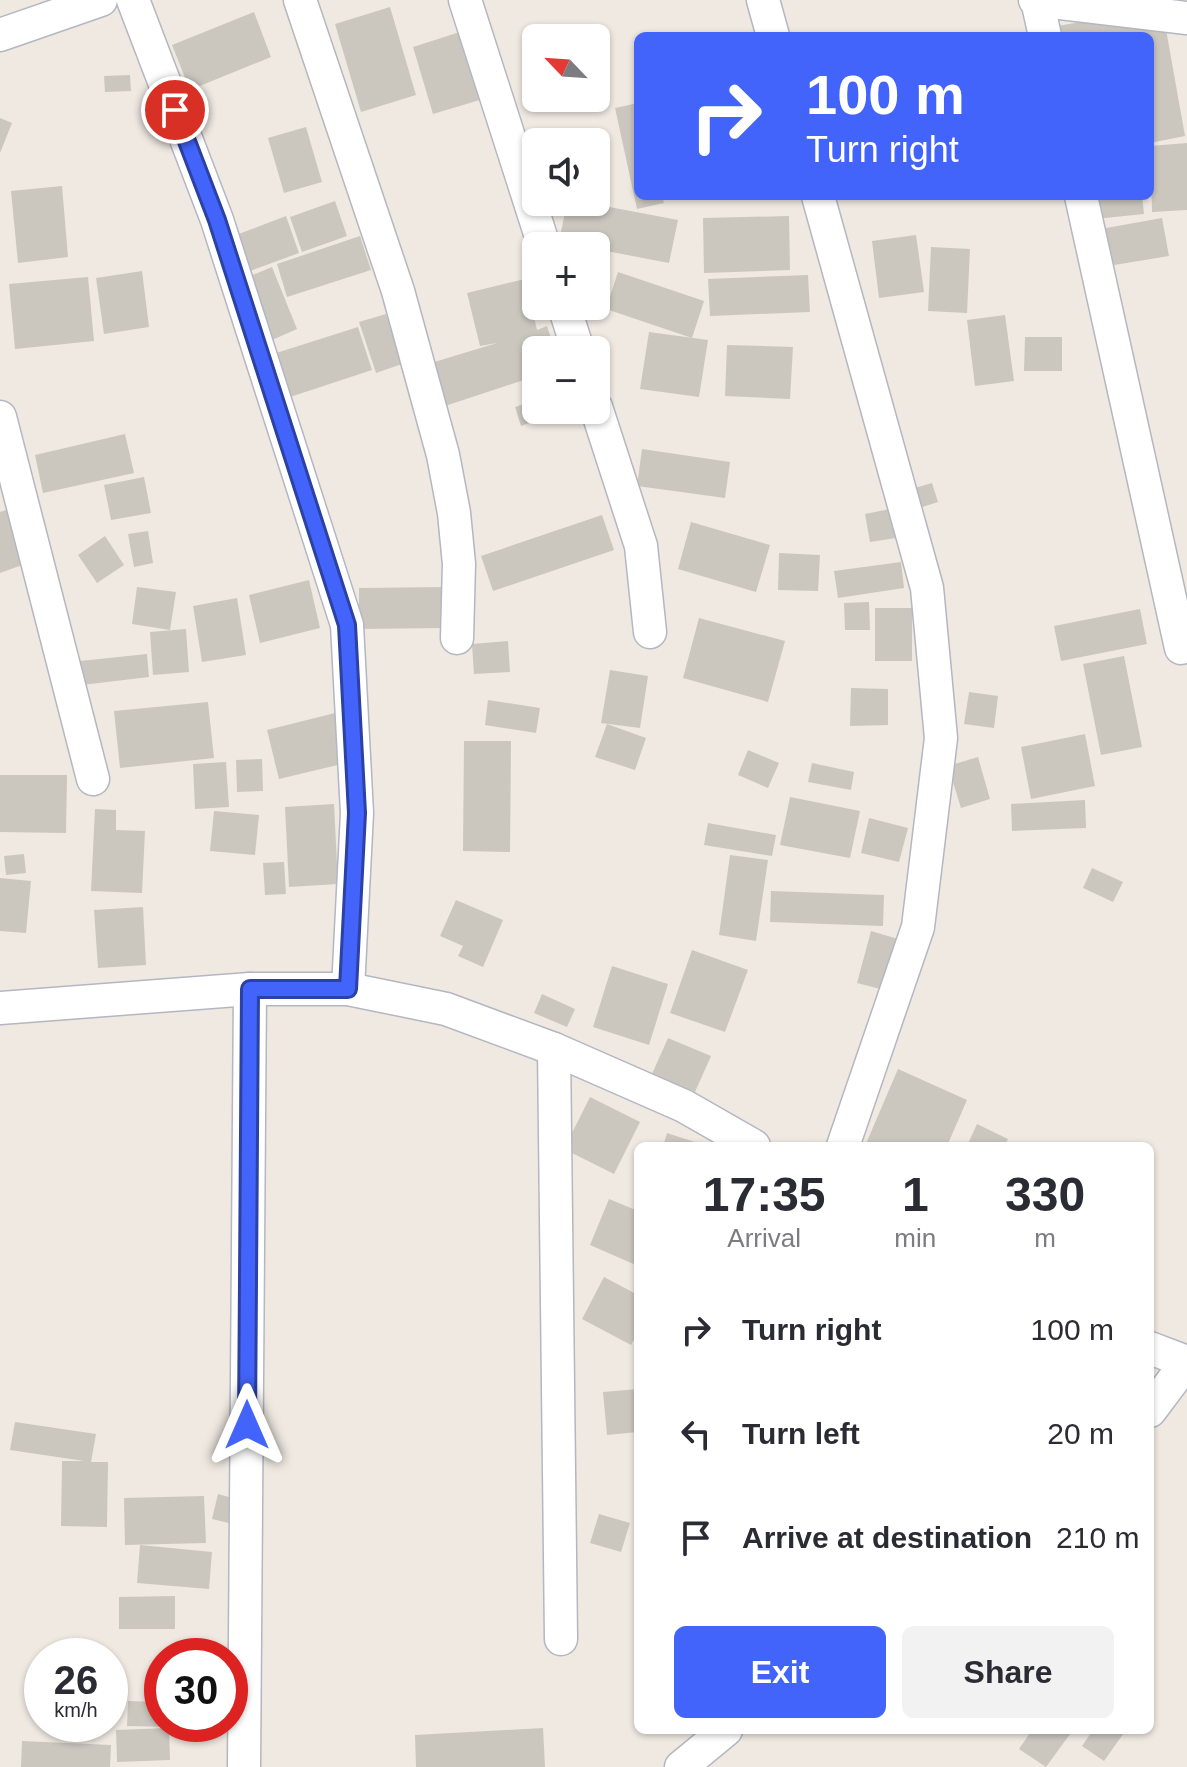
<!DOCTYPE html>
<meta charset="utf-8">
<style>
body{margin:0;font-family:Helvetica,sans-serif;background:#f2f2f3;color:#2b2b33;height:100vh;display:flex;flex-direction:column;font-size:30px;white-space:nowrap}
*{box-sizing:border-box;margin:0}
p{font-size:26px;color:#7c7c81}
.icon{flex:none;width:44px;height:44px;fill:none;stroke:currentColor;stroke-width:2;stroke-linecap:round;stroke-linejoin:round}
.map{position:relative;flex:1;overflow:hidden}
.panel{position:absolute;left:634px;top:1142px;width:520px;height:592px;display:flex;flex-direction:column;background:#fff;border-radius:12px;box-shadow:0 2px 6px #0004}
.panel>*{flex:none}
.banner{position:absolute;left:634px;top:32px;width:520px;height:168px;border-radius:12px;box-shadow:0 2px 6px #0004;background:#4264fb;color:#fff;overflow:hidden}
.needle{width:52px;rotate:295deg}
.fabs{position:absolute;left:522px;top:24px;display:grid;gap:16px}
.fabs a{display:grid;place-items:center;width:88px;height:88px;border-radius:12px;background:#fff;box-shadow:0 2px 6px #0004;font-size:40px}
.speed{position:absolute;left:24px;top:1638px;display:flex;gap:16px;font-size:40px;font-weight:700;text-align:center}
.speed>*{display:grid;place-content:center;width:104px;height:104px;border-radius:50%;background:#fff;box-shadow:0 2px 6px #0004;line-height:1}
.speed small{font-size:20px;font-weight:400}
.speed .limit{border:12px solid #d22;background:#fff;color:#111}
.pin{position:absolute;display:grid;place-items:center;width:68px;height:68px;color:#fff;margin:-34px;border:4px solid #fff;border-radius:50%;box-shadow:0 2px 8px #0007}
.me{position:absolute;width:88px;margin:-44px;rotate:0deg;stroke-linejoin:round;filter:drop-shadow(0 0 6px #0008)}
.turn{display:flex;align-items:center;gap:28px;height:168px;padding:0 40px;font-size:36px}
.turn .icon{width:104px;height:104px;stroke-width:2.5}
.turn b{display:block;font-size:56px;line-height:68px}
.eta{display:flex;justify-content:space-evenly;align-items:center;height:136px;text-align:center}
.eta b{font-size:48px;font-weight:700;line-height:56px}
.cta{display:flex;gap:16px;margin-top:auto;padding:16px 40px}
.cta a{flex:1;height:92px;border-radius:12px;background:#4264fb;color:#fff;font-size:32px;font-weight:700;line-height:92px;text-align:center}
.cta a+a{background:#f2f2f3;color:#2b2b33}
ul{padding:0;list-style:none}
li{display:flex;align-items:center;gap:24px;height:104px;padding:0 40px}
li div{flex:1}
li b{display:block;font-size:30px}
li em{font-style:normal}
.map>svg:first-child{display:block}
.building{fill:#cbc7bf}
.lines{fill:none;stroke-linecap:round;stroke-linejoin:round}
.minor-casing{stroke:#b4b7c1;stroke-width:35}
.minor{stroke:#fff;stroke-width:32}
.route-casing{stroke:#2b41a3;stroke-width:20}
.route{stroke:#4264fb;stroke-width:14}
</style>
<div class="map">
<svg width="1187" height="1767" viewBox="0 0 1187 1767">
<rect width="100%" height="100%" fill="#efe9e1"/>
<g class="building">
<path d="M390,7L416,95L361,112L335,24Z"/>
<path d="M1162,7L1185,136L1150,143V36H1060L1058,26Z"/>
<path d="M254,12L271,57L190,90L172,45Z"/>
<path d="M463,31L483,99L433,114L413,47Z"/>
<path d="M130,75L131,91L105,92L104,76Z"/>
<path d="M638,103V196H662L664,203L637,209L615,108Z"/>
<path d="M0,118L12,123L0,153Z"/>
<path d="M306,127L322,182L284,193L268,138Z"/>
<path d="M1187,143V210L1152,212L1150,146Z"/>
<path d="M62,186L68,257L18,263L11,191Z"/>
<path d="M1093,196H1142L1144,214L1095,219Z"/>
<path d="M335,201L347,236L302,252L290,217Z"/>
<path d="M567,202H583L678,220L669,263L596,249V246L559,242Z"/>
<path d="M286,216L299,253L250,271L236,235Z"/>
<path d="M789,216L790,270L704,273L703,218Z"/>
<path d="M1162,218L1169,256L1102,267L1095,230Z"/>
<path d="M916,235L924,292L879,298L872,241Z"/>
<path d="M360,236L371,270L287,297L277,264Z"/>
<path d="M931,247L970,249L967,313L928,311Z"/>
<path d="M596,265H600L605,314L576,316L575,306H596Z"/>
<path d="M272,267L297,329L263,344L238,281Z"/>
<path d="M142,271L149,327L104,334L96,278Z"/>
<path d="M618,272L704,301L692,338L606,309Z"/>
<path d="M808,275L810,312L710,316L708,279Z"/>
<path d="M88,277L94,341L15,349L9,284Z"/>
<path d="M525,279L537,330L547,326L555,350H536V376L445,406L431,363L497,343L480,346L467,293Z"/>
<path d="M386,314L402,364L376,373L359,322Z"/>
<path d="M1005,315L1014,381L975,386L967,320Z"/>
<path d="M358,327L372,370L284,399L270,355Z"/>
<path d="M649,332L708,340L699,397L640,389Z"/>
<path d="M1025,337H1062V371H1024Z"/>
<path d="M727,345L793,347L790,399L725,396Z"/>
<path d="M536,400V410H563L521,426L515,407Z"/>
<path d="M125,434L134,473L43,493L35,455Z"/>
<path d="M642,449L730,462L725,498L637,486Z"/>
<path d="M144,477L151,513L111,520L104,485Z"/>
<path d="M932,483L938,502L916,509L911,489Z"/>
<path d="M890,509L896,538L870,542L865,514Z"/>
<path d="M6,510L25,564L0,573V512Z"/>
<path d="M602,515L614,550L493,591L481,556Z"/>
<path d="M691,522L770,545L756,592L678,569Z"/>
<path d="M148,531L153,563L134,567L128,534Z"/>
<path d="M105,536L124,565L97,583L78,555Z"/>
<path d="M779,553L820,555L818,591L778,590Z"/>
<path d="M901,562L904,588L838,598L834,571Z"/>
<path d="M309,580L320,628L260,643L249,595Z"/>
<path d="M137,587L176,592L170,630L132,624Z"/>
<path d="M444,587L445,628L359,629V588Z"/>
<path d="M237,598L246,655L202,662L193,606Z"/>
<path d="M869,602L870,630H845L844,603Z"/>
<rect x="875" y="608" width="37" height="53"/>
<path d="M1140,609L1147,644L1061,661L1054,626Z"/>
<path d="M699,618L785,641L768,702L683,678Z"/>
<path d="M186,629L189,672L153,675L150,632Z"/>
<path d="M508,641L510,672L474,674L472,644Z"/>
<path d="M147,654L149,677L82,685L80,661Z"/>
<path d="M1124,656L1142,747L1101,755L1083,664Z"/>
<path d="M610,670L648,676L640,728L601,723Z"/>
<path d="M851,688L888,689V725L850,726Z"/>
<path d="M969,692L998,696L994,728L964,724Z"/>
<path d="M488,700L540,708L536,733L485,725Z"/>
<path d="M208,702L214,758L120,768L114,711Z"/>
<path d="M335,713L346,763L279,779L267,730Z"/>
<path d="M607,724L646,738L635,770L595,757Z"/>
<path d="M1085,734L1095,786L1031,799L1021,747Z"/>
<path d="M464,741H511L510,852L463,851Z"/>
<path d="M748,750L779,763L768,788L738,775Z"/>
<path d="M978,757L990,799L961,808L948,766Z"/>
<path d="M262,759L263,791L237,792L236,760Z"/>
<path d="M226,762L229,807L195,809L193,764Z"/>
<path d="M812,763L854,772L851,790L808,782Z"/>
<path d="M0,775H67L66,833L0,832Z"/>
<path d="M790,797L860,811L850,858L780,845Z"/>
<path d="M1085,800L1086,828L1012,831L1011,804Z"/>
<path d="M334,804L338,884L289,887L285,807Z"/>
<path d="M95,809L116,810V830L145,831L142,893L91,891Z"/>
<path d="M214,811L259,815L255,855L210,851Z"/>
<path d="M869,818L908,828L899,862L861,853Z"/>
<path d="M708,823L776,835L772,856L704,845Z"/>
<path d="M24,854L26,873L6,875L4,856Z"/>
<path d="M730,855L768,860L756,941L719,935Z"/>
<path d="M284,862L286,894L265,895L263,863Z"/>
<path d="M1092,868L1123,882L1113,902L1083,888Z"/>
<path d="M0,878L31,881L26,933L0,931Z"/>
<path d="M771,891L884,895L883,926L770,922Z"/>
<path d="M456,900L503,920L483,967L458,956L463,946L440,936Z"/>
<path d="M143,907L146,965L98,968L94,910Z"/>
<path d="M871,931L898,939L884,990L857,983Z"/>
<path d="M692,950L748,970L725,1032L670,1013Z"/>
<path d="M612,966L668,984L649,1045L593,1027Z"/>
<path d="M542,994L575,1009L567,1027L534,1013Z"/>
<path d="M668,1038L711,1056L695,1092L652,1074Z"/>
<path d="M898,1069L967,1100L947,1146H865Z"/>
<path d="M590,1097L640,1122L614,1174L564,1149Z"/>
<path d="M977,1124L1008,1139L1005,1146H967Z"/>
<path d="M667,1133L704,1145V1146H663Z"/>
<path d="M609,1199L638,1211V1266L590,1245Z"/>
<path d="M604,1277L638,1295V1332L631,1345L582,1319Z"/>
<path d="M638,1389V1432L607,1435L603,1392Z"/>
<path d="M15,1422L96,1434L91,1462H108L107,1527L61,1526L62,1461H84L10,1450Z"/>
<path d="M218,1494L247,1502L241,1526L212,1519Z"/>
<path d="M204,1496L206,1543L125,1545L124,1498Z"/>
<path d="M599,1514L630,1523L621,1552L590,1543Z"/>
<path d="M140,1545L212,1552L209,1589L137,1583Z"/>
<path d="M175,1596V1629H119V1597Z"/>
<path d="M128,1701L162,1702V1724H174V1727L127,1726Z"/>
<path d="M169,1728L170,1760L117,1762L116,1730Z"/>
<path d="M543,1728L545,1767H416L415,1735Z"/>
<path d="M1032,1730H1073L1046,1767L1019,1749Z"/>
<path d="M1093,1730H1126L1104,1761L1082,1746Z"/>
<path d="M22,1741L111,1745L110,1767H21Z"/>
</g>
<g class="lines">
<defs>
<g id="minor">
<path d="M133,0L217,220L347,625L357,813L348,989"/>
<path d="M300,0L398,291L443,455L454,513L459,564L457,638"/>
<path d="M465,0L544,246"/>
<path d="M763,0L773,36"/>
<path d="M1035,0L1187,18"/>
<path d="M1037,0L1045,36"/>
<path d="M0,35L101,0"/>
<path d="M818,196L927,588L941,738L918,927L843,1146"/>
<path d="M1081,196L1181,648"/>
<path d="M564,306L578,350"/>
<path d="M596,407L641,546L650,632"/>
<path d="M0,417L93,779"/>
<path d="M0,1008L250,989H348L446,1009L554,1049L684,1106L754,1146"/>
<path d="M554,1049L561,1639"/>
<path d="M1150,1348L1187,1362"/>
<path d="M1150,1411L1186,1363"/>
<path d="M244,1767L250,989"/>
<path d="M681,1767L726,1730"/>
</g>
</defs>
<use href="#minor" class="minor-casing"/>
<use href="#minor" class="minor"/>
</g>
<g class="lines">
<defs>
<path id="route" d="M175,110L217,220L347,625L357,813L348,989H250L247,1425"/>
</defs>
<use href="#route" class="route-casing"/>
<use href="#route" class="route"/>
</g>
</svg>
<div class="fabs">
<a><svg class="needle" viewBox="-14 -14 28 28"><path d="M0-13l5 13h-10z" fill="#e53935"/><path d="M0 13l5-13h-10z" fill="#7c7c81"/></svg></a>
<a><svg class="icon" aria-label="sound" viewBox="0 0 24 24"><path d="M4 9h4l5-4v14l-5-4H4zM17 9q2 3 0 6"/></svg></a>
<a>+</a>
<a>−</a>
</div>
<div class="speed"><div>26<small>km/h</small></div><div class="limit">30</div></div>
<div class="pin" style="left:175px;top:110px;background:#d93025"><svg class="icon" aria-label="arrive" viewBox="0 0 24 24"><path d="M6 21V4h12l-3 4 3 4H6"/></svg></div>
<svg class="me" style="left:247px;top:1425px" viewBox="-20 -20 40 40"><path d="M0-17L14 15 0 8-14 15z" fill="#4264fb" stroke="#fff" stroke-width="4"/></svg>
<div class="banner">
<div class="turn"><svg class="icon" aria-label="right" viewBox="0 0 24 24"><path d="M7 20v-9h11M14 6l5 5-5 5"/></svg><div><b>100 m</b>Turn right</div></div>
</div>
<section class="panel">
<div class="eta">
<div><b>17:35</b><p>Arrival</p></div>
<div><b>1</b><p>min</p></div>
<div><b>330</b><p>m</p></div>
</div>
<ul>
<li><svg class="icon" aria-label="right" viewBox="0 0 24 24"><path d="M7 20v-9h11M14 6l5 5-5 5"/></svg><div><b>Turn right</b></div><em>100 m</em></li>
<li><svg class="icon" aria-label="left" viewBox="0 0 24 24"><path d="M17 20v-9H6M10 6l-5 5 5 5"/></svg><div><b>Turn left</b></div><em>20 m</em></li>
<li><svg class="icon" aria-label="arrive" viewBox="0 0 24 24"><path d="M6 21V4h12l-3 4 3 4H6"/></svg><div><b>Arrive at destination</b></div><em>210 m</em></li>
</ul>
<div class="cta"><a>Exit</a><a>Share</a></div>
</section>
</div>
